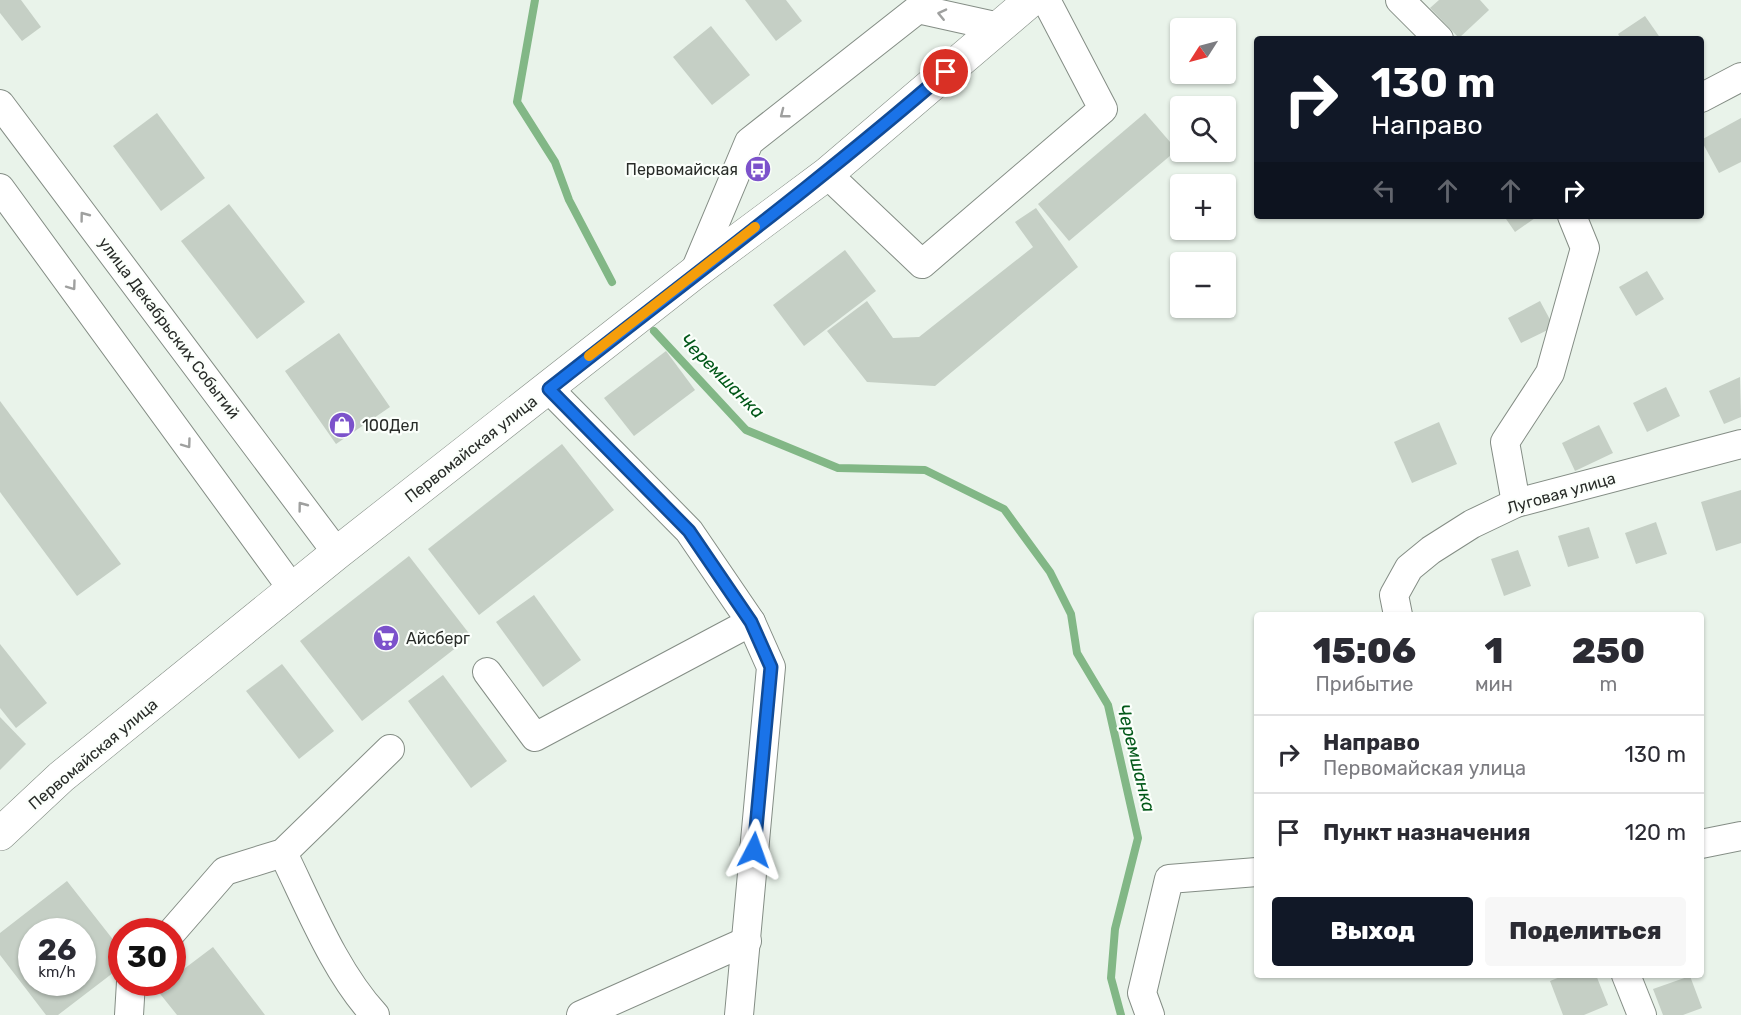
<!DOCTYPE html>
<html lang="ru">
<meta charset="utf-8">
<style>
body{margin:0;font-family:Rubik,sans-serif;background:#f7f7f7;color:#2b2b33;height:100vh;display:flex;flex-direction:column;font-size:22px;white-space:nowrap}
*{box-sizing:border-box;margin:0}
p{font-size:20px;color:#7c7c81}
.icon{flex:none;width:33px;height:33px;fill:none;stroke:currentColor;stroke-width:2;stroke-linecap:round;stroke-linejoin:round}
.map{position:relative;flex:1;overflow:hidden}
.details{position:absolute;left:1254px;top:612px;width:450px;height:366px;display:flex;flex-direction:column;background:#fff;border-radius:6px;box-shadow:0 2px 4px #0004}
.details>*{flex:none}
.hud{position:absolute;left:1254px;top:36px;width:450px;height:183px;border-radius:6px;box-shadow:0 2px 4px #0004;background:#111827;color:#fff;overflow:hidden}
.needle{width:39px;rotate:234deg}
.buttons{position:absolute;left:1170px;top:18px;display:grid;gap:12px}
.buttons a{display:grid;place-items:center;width:66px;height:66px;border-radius:6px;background:#fff;box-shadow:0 2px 4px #0004;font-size:30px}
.speed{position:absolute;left:18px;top:918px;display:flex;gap:12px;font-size:30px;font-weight:700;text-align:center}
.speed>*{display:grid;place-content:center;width:78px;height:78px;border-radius:50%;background:#fff;box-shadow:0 2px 4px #0004;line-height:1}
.speed small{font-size:15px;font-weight:400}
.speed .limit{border:9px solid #d22;background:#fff;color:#111}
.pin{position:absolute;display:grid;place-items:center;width:51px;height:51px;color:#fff;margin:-26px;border:3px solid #fff;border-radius:50%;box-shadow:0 2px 6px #0007}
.me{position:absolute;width:66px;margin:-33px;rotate:4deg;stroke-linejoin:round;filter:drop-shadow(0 0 4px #0008)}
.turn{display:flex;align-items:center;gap:21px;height:126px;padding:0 18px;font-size:27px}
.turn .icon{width:78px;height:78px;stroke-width:2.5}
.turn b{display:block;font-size:42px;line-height:51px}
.lanes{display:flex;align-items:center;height:57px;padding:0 18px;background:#0003;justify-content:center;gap:30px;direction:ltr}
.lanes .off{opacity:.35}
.eta{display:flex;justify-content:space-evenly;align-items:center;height:102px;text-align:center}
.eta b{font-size:36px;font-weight:800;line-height:42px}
.button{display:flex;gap:12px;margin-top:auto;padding:12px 18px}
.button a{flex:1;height:69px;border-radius:6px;background:#111827;color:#fff;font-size:24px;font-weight:800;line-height:69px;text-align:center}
.button a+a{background:#f7f7f7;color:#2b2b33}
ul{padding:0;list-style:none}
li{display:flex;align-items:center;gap:18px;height:78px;padding:0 18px;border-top:2px solid #e1e1e2}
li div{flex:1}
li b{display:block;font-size:22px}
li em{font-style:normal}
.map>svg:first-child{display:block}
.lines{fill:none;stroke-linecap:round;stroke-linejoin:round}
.stream{stroke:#82b786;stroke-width:8}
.building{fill:#c5cfc5;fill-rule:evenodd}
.minor-casing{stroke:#848d85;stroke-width:30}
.major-casing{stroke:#848d85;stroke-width:34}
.minor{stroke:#fff;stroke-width:28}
.major{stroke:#fff;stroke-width:33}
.oneway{stroke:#9fa09f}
.route-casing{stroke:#114b97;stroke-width:15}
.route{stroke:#1a73e8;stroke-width:10}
.slow{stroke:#f59e0b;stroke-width:10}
.labels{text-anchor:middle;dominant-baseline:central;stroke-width:4.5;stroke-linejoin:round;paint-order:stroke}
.poi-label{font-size:16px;fill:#292c29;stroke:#fbfffb;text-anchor:start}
.street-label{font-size:16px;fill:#292c29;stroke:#fbfffb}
.water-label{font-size:18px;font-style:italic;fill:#025819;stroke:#fbfffb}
</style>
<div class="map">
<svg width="1741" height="1015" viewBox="0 0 1741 1015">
<rect width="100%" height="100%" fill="#e9f3ea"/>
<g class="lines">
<g class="stream">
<path d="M535,0L517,102L555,162L569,200L612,282"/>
<path d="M654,331L746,430L838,468L925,470L1004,509L1050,572L1071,614L1077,653L1108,705L1138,838L1115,929L1111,978L1121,1015"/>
</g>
</g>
<g class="building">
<path d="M0,0H21L41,27L22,41L0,13Z"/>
<path d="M745,0H786L802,21L776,41Z"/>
<path d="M1439,0H1480L1489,10L1459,38L1430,8Z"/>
<path d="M1645,16L1661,39H1621L1618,34Z"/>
<path d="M711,26L750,75L712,105L673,57Z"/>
<path d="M157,113L205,178L161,211L113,146Z"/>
<path d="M1145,113L1177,150L1069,241L1038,204Z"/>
<path d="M1741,118V162L1719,173L1701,140Z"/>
<path d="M229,204L305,302L257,339L181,241Z"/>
<path d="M1036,208L1078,267L935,386L867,382L827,331L867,301L893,338L919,337L1033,247L1015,222Z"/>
<path d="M1504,216H1538L1515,232Z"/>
<path d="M845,250L876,291L804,346L773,305Z"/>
<path d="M1647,271L1664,299L1636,316L1619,287Z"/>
<path d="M1540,301L1554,327L1521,343L1508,318Z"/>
<path d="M339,333L390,407L336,444L285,371Z"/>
<path d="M666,351L695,390L634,436L604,398Z"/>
<path d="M1740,377L1741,417L1724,424L1709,391Z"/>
<path d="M1666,387L1680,416L1647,432L1633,403Z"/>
<path d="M0,401L121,564L77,596L0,492Z"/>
<path d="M1439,422L1457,464L1412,483L1394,442Z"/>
<path d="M1599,425L1613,453L1575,471L1562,443Z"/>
<path d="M562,444L614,510L479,615L428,549Z"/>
<path d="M1741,490V543L1716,551L1701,502Z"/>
<path d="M1656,522L1667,554L1636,564L1625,533Z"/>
<path d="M1589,527L1599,558L1568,567L1558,536Z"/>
<path d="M1518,550L1531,586L1504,596L1491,559Z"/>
<path d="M409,556L471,636L362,721L300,641Z"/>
<path d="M534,595L581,660L543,687L496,622Z"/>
<path d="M0,644L47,703L16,728L0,708Z"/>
<path d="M282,664L334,731L299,759L246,691Z"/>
<path d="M443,675L507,761L471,788L408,701Z"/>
<path d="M0,717L26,744L0,770Z"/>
<path d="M67,881L122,951V966L58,1015H46L0,955V933ZM32,932H82V982H32Z"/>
<path d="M213,947L265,1015H177L157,990L167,982H172V978Z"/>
<path d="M1565,975H1596L1608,1005L1584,1015H1563L1550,981Z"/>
<path d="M1690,976L1702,1008L1683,1015H1663L1653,989Z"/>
</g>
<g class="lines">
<defs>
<g id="minor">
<path d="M1400,0L1439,39"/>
<path d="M1701,98L1741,77"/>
<path d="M0,104L337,553"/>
<path d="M827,174L922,264L1103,109L1046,0"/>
<path d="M0,188L293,590"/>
<path d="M694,273L749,142L918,9L999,27"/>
<path d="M549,389L689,531L751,622L771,667L739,1015"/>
<path d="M1516,503L1505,442L1550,373L1585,248L1572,216"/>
<path d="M1398,615L1394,595L1409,568L1431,550L1472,524L1516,503L1741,444"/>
<path d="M487,672L535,737L751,622"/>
<path d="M1701,844L1741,836"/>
<path d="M283,853C309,906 335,972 375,1015"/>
<path d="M172,932L225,871L283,853L390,749"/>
<path d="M1626,975L1642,1015"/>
<path d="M129,1015L131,982"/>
<path d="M581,1015L747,941"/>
<path d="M1150,1015L1142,993L1169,879L1257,872"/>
</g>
<path id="major" d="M0,834L61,777L337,553L694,273L827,174L1031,0"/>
</defs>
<use href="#minor" class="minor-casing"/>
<use href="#major" class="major-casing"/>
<use href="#minor" class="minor"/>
<use href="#major" class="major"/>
</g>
<defs><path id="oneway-chevron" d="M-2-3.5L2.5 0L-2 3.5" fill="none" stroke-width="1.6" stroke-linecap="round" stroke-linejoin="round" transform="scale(1.5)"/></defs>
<g class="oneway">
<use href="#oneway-chevron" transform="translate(942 14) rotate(-167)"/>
<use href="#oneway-chevron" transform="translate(784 114) rotate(142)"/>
<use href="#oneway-chevron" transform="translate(84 216) rotate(-127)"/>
<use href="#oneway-chevron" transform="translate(72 286) rotate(54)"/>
<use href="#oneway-chevron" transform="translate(187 444) rotate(54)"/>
<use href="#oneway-chevron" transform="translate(302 506) rotate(-127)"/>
</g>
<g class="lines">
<defs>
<path id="route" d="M754,850L771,667L751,622L689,531L549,389C682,284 818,183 946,72"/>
</defs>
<use href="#route" class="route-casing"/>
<use href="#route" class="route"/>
<path class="slow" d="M589,356L755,227"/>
</g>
<defs>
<symbol id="bus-disc" viewBox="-11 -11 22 22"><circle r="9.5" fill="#7c52cb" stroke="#fbfffb"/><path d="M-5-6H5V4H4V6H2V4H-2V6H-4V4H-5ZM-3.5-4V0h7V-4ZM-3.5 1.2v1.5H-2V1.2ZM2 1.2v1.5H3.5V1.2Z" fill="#fff"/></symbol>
<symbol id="shop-disc" viewBox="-11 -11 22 22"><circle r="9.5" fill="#7c52cb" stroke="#fbfffb"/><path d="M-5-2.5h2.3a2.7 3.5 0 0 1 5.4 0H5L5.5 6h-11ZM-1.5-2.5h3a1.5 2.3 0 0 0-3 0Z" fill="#fff"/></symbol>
<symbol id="supermarket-disc" viewBox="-11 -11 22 22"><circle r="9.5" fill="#7c52cb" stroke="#fbfffb"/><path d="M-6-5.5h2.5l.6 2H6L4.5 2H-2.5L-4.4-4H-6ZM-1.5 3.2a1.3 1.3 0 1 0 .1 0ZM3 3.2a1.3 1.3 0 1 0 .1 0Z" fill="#fff"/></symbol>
</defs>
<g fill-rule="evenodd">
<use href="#bus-disc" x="743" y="154" width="30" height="30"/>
<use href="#shop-disc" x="327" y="410" width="30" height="30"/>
<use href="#supermarket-disc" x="371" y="623" width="30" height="30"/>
</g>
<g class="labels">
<g class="poi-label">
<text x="738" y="169" text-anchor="end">Первомайская</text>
<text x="362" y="425">100Дел</text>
<text x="406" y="638">Айсберг</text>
</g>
<g class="street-label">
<text transform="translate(169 328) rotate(53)">улица Декабрьских Событий</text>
<text transform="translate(471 449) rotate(-38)">Первомайская улица</text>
<text transform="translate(1561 493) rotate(-16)">Луговая улица</text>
<text transform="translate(93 754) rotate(-40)">Первомайская улица</text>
</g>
<g class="water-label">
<text transform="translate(722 376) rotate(45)">Черемшанка</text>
<text transform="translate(1136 758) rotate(76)">Черемшанка</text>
</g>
</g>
</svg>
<div class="buttons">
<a><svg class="needle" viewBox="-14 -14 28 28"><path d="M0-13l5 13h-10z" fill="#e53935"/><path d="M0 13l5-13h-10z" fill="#7c7c81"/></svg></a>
<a><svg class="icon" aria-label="search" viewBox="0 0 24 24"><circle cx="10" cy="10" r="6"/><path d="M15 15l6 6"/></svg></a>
<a>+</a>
<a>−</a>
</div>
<div class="speed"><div>26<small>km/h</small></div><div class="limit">30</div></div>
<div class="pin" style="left:946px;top:72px;background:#d93025"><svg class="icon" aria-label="arrive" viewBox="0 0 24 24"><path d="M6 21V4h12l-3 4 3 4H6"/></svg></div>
<svg class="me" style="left:754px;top:850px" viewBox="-20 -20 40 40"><path d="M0-17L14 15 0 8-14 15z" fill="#1a73e8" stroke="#fff" stroke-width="4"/></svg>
<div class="hud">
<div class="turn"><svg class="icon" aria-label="right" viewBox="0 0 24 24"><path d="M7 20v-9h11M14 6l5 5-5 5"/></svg><div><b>130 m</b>Направо</div></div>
<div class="lanes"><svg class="icon off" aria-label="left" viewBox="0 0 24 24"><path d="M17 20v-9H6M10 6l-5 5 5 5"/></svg><svg class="icon off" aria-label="ahead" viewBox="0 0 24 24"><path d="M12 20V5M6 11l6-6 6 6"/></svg><svg class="icon off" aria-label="ahead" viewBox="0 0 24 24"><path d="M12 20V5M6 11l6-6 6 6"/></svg><svg class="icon" aria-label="right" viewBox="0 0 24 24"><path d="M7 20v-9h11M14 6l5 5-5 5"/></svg></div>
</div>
<section class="details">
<div class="eta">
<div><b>15:06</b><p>Прибытие</p></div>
<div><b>1</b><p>мин</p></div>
<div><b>250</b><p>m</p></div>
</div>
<ul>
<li><svg class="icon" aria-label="right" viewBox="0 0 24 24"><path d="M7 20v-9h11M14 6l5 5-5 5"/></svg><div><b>Направо</b><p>Первомайская улица</p></div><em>130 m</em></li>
<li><svg class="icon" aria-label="arrive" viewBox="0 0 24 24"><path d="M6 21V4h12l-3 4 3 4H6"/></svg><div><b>Пункт назначения</b></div><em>120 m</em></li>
</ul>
<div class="button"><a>Выход</a><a>Поделиться</a></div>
</section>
</div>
